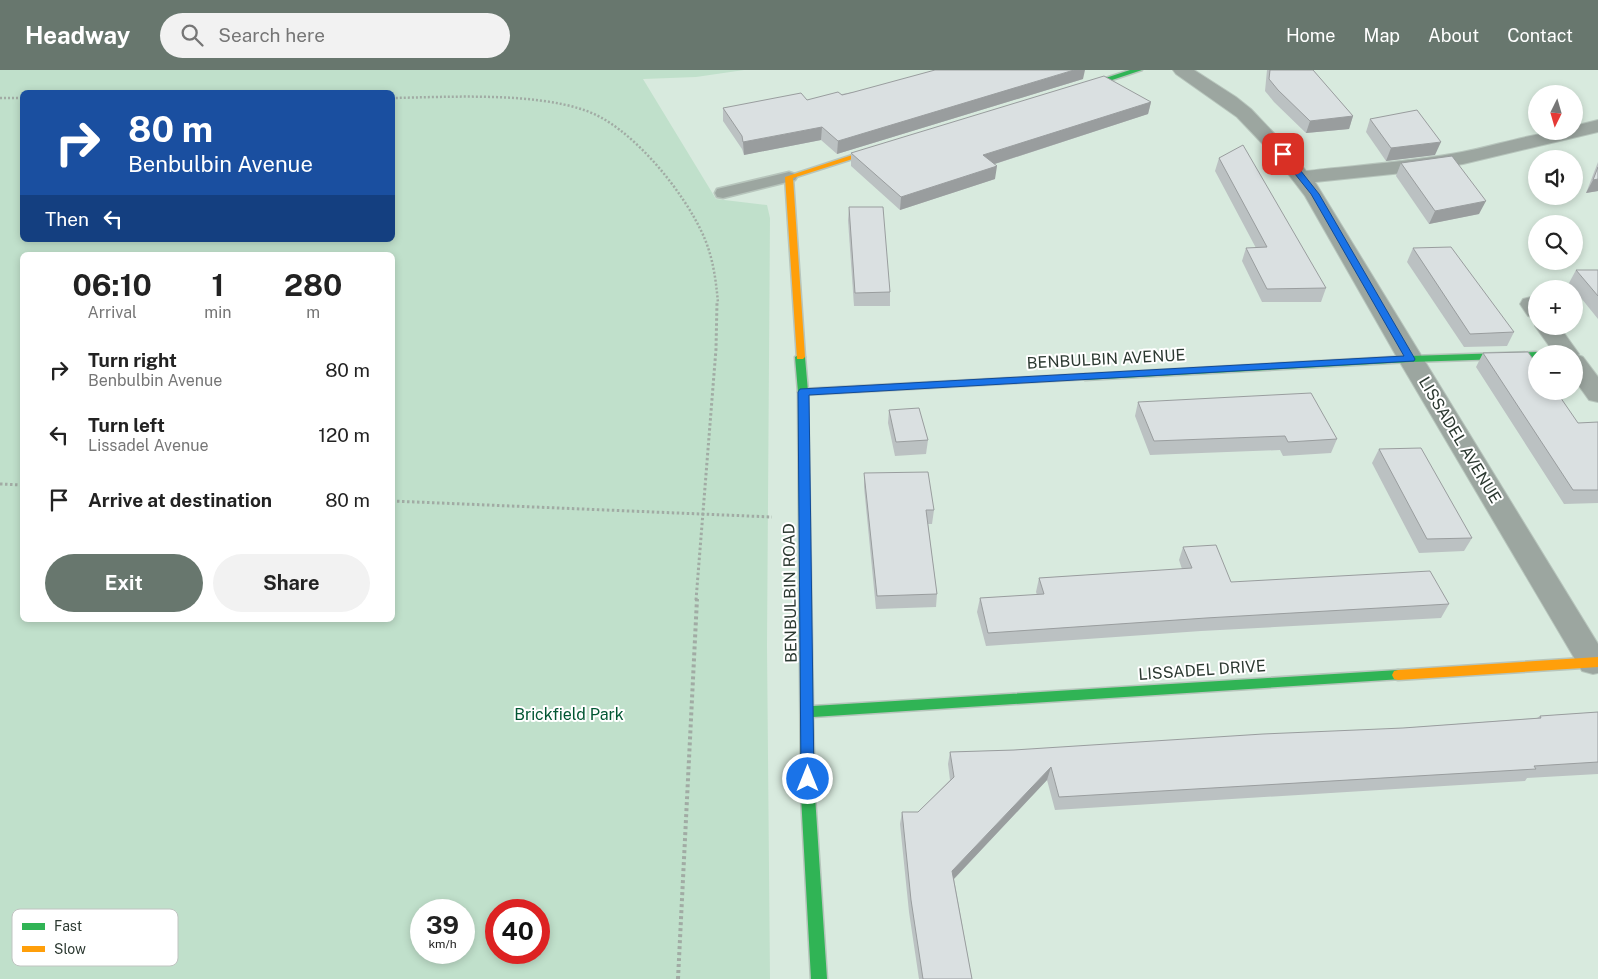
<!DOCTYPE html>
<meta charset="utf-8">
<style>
body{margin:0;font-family:"Public Sans",sans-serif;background:#f2f2f2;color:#222;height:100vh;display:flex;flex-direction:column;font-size:19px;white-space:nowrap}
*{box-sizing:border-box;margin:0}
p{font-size:16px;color:#767676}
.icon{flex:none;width:28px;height:28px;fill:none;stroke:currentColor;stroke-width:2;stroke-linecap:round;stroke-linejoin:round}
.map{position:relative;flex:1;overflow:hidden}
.side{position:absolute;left:20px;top:182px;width:375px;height:370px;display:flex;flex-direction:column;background:#fff;border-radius:8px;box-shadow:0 2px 8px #0003}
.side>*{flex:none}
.hud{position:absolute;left:20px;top:20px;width:375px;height:152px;border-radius:8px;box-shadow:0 2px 8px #0003;background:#1a4fa0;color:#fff;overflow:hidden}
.needle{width:32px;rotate:185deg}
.controls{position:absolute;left:1528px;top:15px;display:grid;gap:10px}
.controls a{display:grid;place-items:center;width:55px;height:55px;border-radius:50%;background:#fff;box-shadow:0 2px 8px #0003;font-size:25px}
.speed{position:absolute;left:410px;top:829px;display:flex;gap:10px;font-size:25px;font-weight:700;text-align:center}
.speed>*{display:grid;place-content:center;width:65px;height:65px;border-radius:50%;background:#fff;box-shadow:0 2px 8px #0003;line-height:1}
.speed small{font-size:12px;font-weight:400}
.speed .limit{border:8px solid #d22;background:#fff;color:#111}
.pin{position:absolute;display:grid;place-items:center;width:42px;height:42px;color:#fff;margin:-21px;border-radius:10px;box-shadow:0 2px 8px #0006}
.me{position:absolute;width:55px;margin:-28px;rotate:0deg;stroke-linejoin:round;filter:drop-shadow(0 0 4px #0008)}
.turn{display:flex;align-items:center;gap:18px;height:105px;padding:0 25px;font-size:22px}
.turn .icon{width:65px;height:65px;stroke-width:2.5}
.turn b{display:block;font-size:35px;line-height:42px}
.then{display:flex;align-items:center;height:48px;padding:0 25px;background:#0003;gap:10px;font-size:19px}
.eta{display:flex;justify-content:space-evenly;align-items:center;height:85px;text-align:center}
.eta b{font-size:30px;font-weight:700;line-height:35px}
.cta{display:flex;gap:10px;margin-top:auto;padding:10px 25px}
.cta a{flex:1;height:58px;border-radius:30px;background:#68776e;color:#fff;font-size:20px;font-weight:700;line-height:58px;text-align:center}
.cta a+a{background:#f2f2f2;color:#222}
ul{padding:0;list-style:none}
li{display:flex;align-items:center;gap:15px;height:65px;padding:0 25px}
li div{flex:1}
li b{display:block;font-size:19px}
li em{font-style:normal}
header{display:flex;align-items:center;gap:30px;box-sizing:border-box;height:70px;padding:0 25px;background:#68776e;color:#fff}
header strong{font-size:24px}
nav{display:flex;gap:28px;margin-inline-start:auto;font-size:18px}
.search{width:350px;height:45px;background:#f2f2f2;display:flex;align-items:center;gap:12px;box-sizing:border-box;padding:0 18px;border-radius:28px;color:#767676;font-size:19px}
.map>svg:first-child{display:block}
.green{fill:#c0e0cb;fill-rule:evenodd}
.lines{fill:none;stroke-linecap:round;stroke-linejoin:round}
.lane-casing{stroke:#b7c5bc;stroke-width:3}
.street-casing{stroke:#b7c5bc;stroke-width:2}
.fast-casing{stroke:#b7c5bc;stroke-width:3}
.slow-casing{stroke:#b7c5bc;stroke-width:3}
.path-far2{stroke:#a1aba4;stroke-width:2.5;stroke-dasharray:2 2;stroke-linecap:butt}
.path-far1{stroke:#a1aba4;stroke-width:3;stroke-dasharray:2.5 2.5;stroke-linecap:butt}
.path{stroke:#a1aba4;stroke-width:4;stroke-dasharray:3 3;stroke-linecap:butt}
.lane{fill:#9ca6a0;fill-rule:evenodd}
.street{fill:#9ca6a0;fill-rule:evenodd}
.fast{fill:#30b455;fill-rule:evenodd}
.slow{fill:#ff9f0a;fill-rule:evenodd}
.wall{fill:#bbc1c2}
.shaded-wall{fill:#999d9e}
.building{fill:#dae0e1;stroke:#999d9e}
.route{fill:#1a73e8;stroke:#114b97}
.labels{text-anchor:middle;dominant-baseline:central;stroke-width:4;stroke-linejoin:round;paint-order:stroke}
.street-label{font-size:16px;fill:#2c3931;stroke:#fff}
.park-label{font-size:16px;fill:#025633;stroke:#fff}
.key{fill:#fff;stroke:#c0c4c1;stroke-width:1}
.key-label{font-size:14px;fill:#2c3931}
</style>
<header>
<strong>Headway</strong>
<div class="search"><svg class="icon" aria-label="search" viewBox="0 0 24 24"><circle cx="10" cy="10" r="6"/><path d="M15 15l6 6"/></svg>Search here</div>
<nav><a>Home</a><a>Map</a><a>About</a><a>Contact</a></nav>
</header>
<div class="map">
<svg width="1598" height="909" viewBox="0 0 1598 909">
<rect width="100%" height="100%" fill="#d8eade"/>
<path class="green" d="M0,0H744L696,7L643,9L716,129L767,135L770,148L767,576L770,909H0ZM22,22H392V170H22ZM22,185H392V550H22ZM421,840H464V882H421ZM496,840H539V882H496Z"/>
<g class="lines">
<defs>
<path id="lane" d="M789,102L795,104L797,107L795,110L723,128L717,127L715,123L717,119Z"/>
<g id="street">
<path d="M1173,0H1194L1236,27L1251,39L1290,80L1306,101C1358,95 1410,92 1462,82C1499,75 1535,61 1574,61V56L1598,50V62L1463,94L1422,101L1315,112L1598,574V603L1593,604L1582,601L1398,289L1305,126L1276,88L1237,47L1176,4Z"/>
<path d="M1531,227L1536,228V248L1528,246L1520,234L1523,229Z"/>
<path d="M1536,255V256H1559L1579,284L1578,285L1583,287L1598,307V332L1589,330L1574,309V284H1555L1535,256Z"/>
</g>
<g id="fast">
<path d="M1130,0H1142L1076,22L1069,20Z"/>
<path d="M1536,282L1540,284H1536V288L1410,292L1085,310L1080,307L1085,304L1410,286Z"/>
<path d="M800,284L805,287L808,322L813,636L1398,600L1402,601L1404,605L1402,609L813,647L815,726L827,909H811L801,726L798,322L795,287Z"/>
</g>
<g id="slow">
<path d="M883,75L890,77L793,108L805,287L803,289H797L785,107Z"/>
<path d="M1085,304L1089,305L1090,307L1089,309L803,325L798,322L803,319Z"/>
<path d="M1598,587V597L1398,610L1394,609L1392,605L1394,601L1398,600Z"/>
</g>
</defs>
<use href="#lane" class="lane-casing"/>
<use href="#street" class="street-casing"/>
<use href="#fast" class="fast-casing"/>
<use href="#slow" class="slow-casing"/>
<g class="path-far2">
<path d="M0,28H22"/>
<path d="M392,28C449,27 531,22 584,40C631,55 685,123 704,167C713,188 716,210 718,233"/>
</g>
<g class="path-far1">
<path d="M0,414L22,415"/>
<path d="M392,431L772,447"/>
<path d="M696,530L716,279L717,232"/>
</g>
<path class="path" d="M678,909L697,529"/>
<use href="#lane" class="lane"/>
<use href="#street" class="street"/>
<use href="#fast" class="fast"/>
<use href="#slow" class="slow"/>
</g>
<g class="wall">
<path d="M1267,0H1313L1353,46L1349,59L1306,63L1274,32L1265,21Z"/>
<path d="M1083,9L837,84L821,70L744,85L742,79L723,51V38L807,30L854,22Z"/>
<path d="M1151,32L1148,44L995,94V109L900,140L851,96V83Z"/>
<path d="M1370,49L1435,85L1386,91L1366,62Z"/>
<path d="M1219,88L1326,218L1321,232H1262L1242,191L1246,178H1256L1215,101Z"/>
<path d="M1598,92V121L1586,123Z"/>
<path d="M1401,93L1479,144L1429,154L1396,106Z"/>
<path d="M849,137L890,222V236H854L848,150Z"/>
<path d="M1413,178L1514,262L1507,276L1464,277L1407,192Z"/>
<path d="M1576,200H1598V249L1569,213Z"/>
<path d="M1483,283L1578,353L1598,352V433L1564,434L1476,297Z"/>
<path d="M1138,332L1337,369L1331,383L1283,386L1280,380L1150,385L1135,346Z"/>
<path d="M889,340L928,370L926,384L895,386L888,353Z"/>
<path d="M1379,379L1472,468L1464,481L1419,483L1372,393Z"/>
<path d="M864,403L934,440L932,454H928L937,524L936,537L876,539L864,417Z"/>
<path d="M1183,477L1231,512L1449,534L1441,548L1201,561L986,576L977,542L980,528L1037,525L1036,522L1039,508L1182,499L1179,490Z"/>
<path d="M1598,642V704L1527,708L1525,711L1055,740L1047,710L954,809L972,909H919L909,842L900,754L902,742H918L950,710L948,694L950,682L1014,680L1403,658L1537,648L1540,646Z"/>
</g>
<g class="shaded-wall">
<path d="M1074,0H1085L1083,9L837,84L838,71Z"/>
<path d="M1151,32L1148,44L982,98L983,85Z"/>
<path d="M1353,46L1349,59L1306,63L1310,51Z"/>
<path d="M822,57L821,70L744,85L743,72Z"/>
<path d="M1441,72L1435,85L1386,91L1391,78Z"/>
<path d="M997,96L995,109L900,140L901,127Z"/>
<path d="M1598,109V121L1586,123L1593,110Z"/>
<path d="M1486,131L1479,144L1429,154L1435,141Z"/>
<path d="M1051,697L1047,710L950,813L952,801Z"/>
</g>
<g class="building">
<path d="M935,0H1074L838,71L822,57L743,72L742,66L723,38L801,23L807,30L838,22L842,25L854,22Z"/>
<path d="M1270,0H1313L1353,46L1310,51L1278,20L1269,9Z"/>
<path d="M1104,6L1151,32L983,85L997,96L901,127L851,83Z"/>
<path d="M1417,40L1441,72L1391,78L1370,49Z"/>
<path d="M1243,75L1326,218L1267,219L1246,178L1267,177L1219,88Z"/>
<path d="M1452,86L1486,131L1435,141L1401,93Z"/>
<path d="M1598,97V109L1593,110Z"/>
<path d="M849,137H883L890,222L855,223Z"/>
<path d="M1451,177L1514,262L1470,264L1413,178Z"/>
<path d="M1576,200H1598V226Z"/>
<path d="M1528,282L1536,293V321H1556L1578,353L1598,352V420H1573L1483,283Z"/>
<path d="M1311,323L1337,369L1288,372L1285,366L1154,371L1138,332Z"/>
<path d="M919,338L928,370L896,372L889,340Z"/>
<path d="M1421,378L1472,468L1427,469L1379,379Z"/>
<path d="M928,402L934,440H926L937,524L877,526L864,403Z"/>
<path d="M1216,475L1231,512L1430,501L1449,534L1206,548L988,563L980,528L1044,524L1039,508L1192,498L1183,477Z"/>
<path d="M1598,642V692L1534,696L1536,699L1059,727L1051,697L952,801L972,909H923L911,830L902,742H918L954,707L950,682L1014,680L1263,664L1403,658L1541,648L1540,646Z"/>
</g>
<path class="route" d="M1283,81L1286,82L1319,124L1415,289L1414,291L809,325L814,709L812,713L808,715L803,713L801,709L798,322L800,319L1404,286L1311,124L1279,84Z"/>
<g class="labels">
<g class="street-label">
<text transform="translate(1106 289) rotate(-3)">BENBULBIN AVENUE</text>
<text transform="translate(1460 370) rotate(59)">LISSADEL AVENUE</text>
<text transform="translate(790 523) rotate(-91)">BENBULBIN ROAD</text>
<text transform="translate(1202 600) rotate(-4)">LISSADEL DRIVE</text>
</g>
<g class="park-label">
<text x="569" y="644">Brickfield Park</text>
</g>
</g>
<rect x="12" y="839" width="166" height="57" rx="8" class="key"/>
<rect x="22" y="853" width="23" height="7" fill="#30b455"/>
<rect x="22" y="876" width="23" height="6" fill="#ff9f0a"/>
<g class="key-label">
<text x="54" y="861">Fast</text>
<text x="54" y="884">Slow</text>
</g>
</svg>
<div class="controls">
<a><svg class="needle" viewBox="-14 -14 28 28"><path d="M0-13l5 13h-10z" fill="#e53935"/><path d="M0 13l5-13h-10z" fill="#767676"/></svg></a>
<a><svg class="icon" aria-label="sound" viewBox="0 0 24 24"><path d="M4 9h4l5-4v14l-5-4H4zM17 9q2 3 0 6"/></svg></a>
<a><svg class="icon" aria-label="search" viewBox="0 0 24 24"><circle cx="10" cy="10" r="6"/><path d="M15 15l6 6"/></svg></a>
<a>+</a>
<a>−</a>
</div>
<div class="speed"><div>39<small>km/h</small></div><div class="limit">40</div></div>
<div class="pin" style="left:1283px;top:84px;background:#d93025"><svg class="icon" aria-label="arrive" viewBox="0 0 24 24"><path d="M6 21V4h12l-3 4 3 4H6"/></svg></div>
<svg class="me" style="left:808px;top:709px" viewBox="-20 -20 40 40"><circle r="17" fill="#1a73e8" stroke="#fff" stroke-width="3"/><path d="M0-11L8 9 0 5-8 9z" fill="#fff"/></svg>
<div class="hud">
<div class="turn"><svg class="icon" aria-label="right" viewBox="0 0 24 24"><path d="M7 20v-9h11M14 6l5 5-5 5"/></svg><div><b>80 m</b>Benbulbin Avenue</div></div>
<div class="then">Then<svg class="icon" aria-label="left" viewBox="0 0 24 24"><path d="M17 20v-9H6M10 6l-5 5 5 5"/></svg></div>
</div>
<section class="side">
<div class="eta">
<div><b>06:10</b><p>Arrival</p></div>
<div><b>1</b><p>min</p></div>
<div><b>280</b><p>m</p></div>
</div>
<ul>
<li><svg class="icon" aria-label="right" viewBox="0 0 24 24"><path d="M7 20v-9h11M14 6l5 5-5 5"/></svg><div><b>Turn right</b><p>Benbulbin Avenue</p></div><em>80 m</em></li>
<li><svg class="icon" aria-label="left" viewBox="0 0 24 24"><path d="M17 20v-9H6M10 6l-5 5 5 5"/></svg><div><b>Turn left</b><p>Lissadel Avenue</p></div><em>120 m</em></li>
<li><svg class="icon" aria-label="arrive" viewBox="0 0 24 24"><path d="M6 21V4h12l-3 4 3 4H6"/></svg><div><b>Arrive at destination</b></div><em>80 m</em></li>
</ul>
<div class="cta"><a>Exit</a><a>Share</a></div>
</section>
</div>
